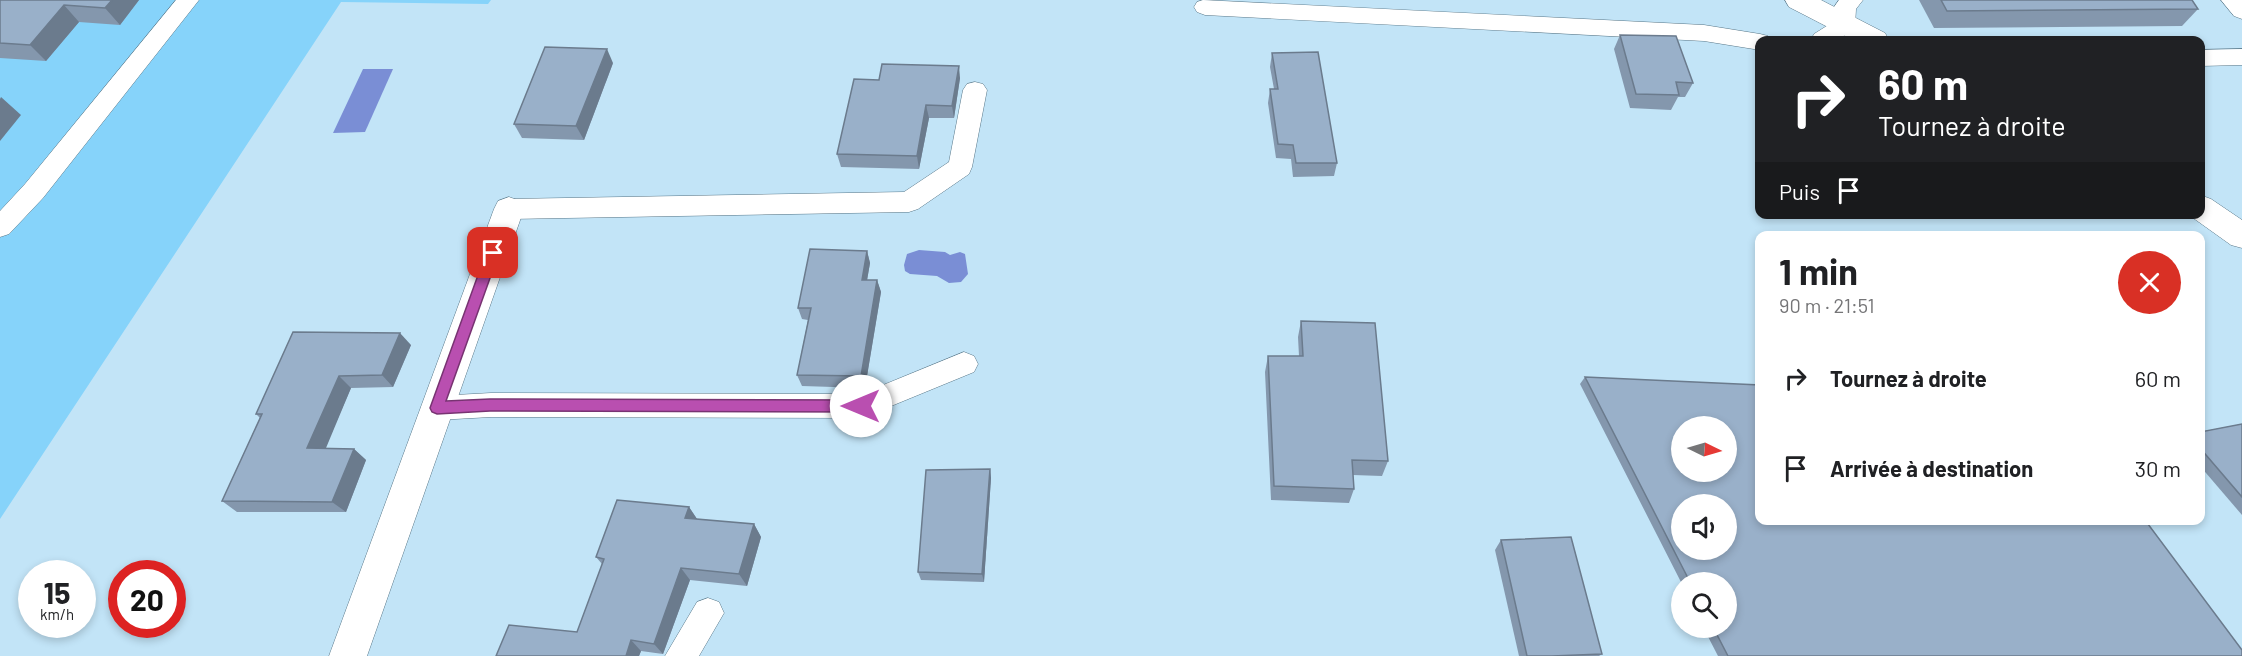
<!DOCTYPE html>
<html lang="fr">
<meta charset="utf-8">
<style>
body{margin:0;font-family:Barlow,sans-serif;background:#f2f2f2;color:#202124;height:100vh;display:flex;flex-direction:column;font-size:22px;white-space:nowrap}
*{box-sizing:border-box;margin:0}
p{font-size:20px;color:#757577}
.icon{flex:none;width:33px;height:33px;fill:none;stroke:currentColor;stroke-width:2;stroke-linecap:round;stroke-linejoin:round}
.map{position:relative;flex:1;overflow:hidden}
.drawer{position:absolute;left:1755px;top:231px;width:450px;height:294px;display:flex;flex-direction:column;background:#fff;border-radius:12px;box-shadow:0 3px 9px #0003}
.drawer>*{flex:none}
.hud{position:absolute;left:1755px;top:36px;width:450px;height:183px;border-radius:12px;box-shadow:0 3px 9px #0003;background:#202124;color:#fff;overflow:hidden}
.needle{width:39px;rotate:95deg}
.fabs{position:absolute;left:1671px;top:416px;display:grid;gap:12px}
.fabs a{display:grid;place-items:center;width:66px;height:66px;border-radius:50%;background:#fff;box-shadow:0 3px 9px #0003;font-size:30px}
.speed{position:absolute;left:18px;top:560px;display:flex;gap:12px;font-size:30px;font-weight:700;text-align:center}
.speed>*{display:grid;place-content:center;width:78px;height:78px;border-radius:50%;background:#fff;box-shadow:0 3px 9px #0003;line-height:1}
.speed small{font-size:15px;font-weight:400}
.speed .limit{border:9px solid #d22;background:#fff;color:#111}
.pin{position:absolute;display:grid;place-items:center;width:51px;height:51px;color:#fff;margin:-26px;border-radius:12px;box-shadow:0 3px 9px #0006}
.me{position:absolute;width:66px;margin:-33px;rotate:270deg;stroke-linejoin:round;filter:drop-shadow(0 0 4px #0008)}
.turn{display:flex;align-items:center;gap:21px;height:126px;padding:0 24px;font-size:27px}
.turn .icon{width:78px;height:78px;stroke-width:2.5}
.turn b{display:block;font-size:42px;line-height:51px}
.then{display:flex;align-items:center;height:57px;padding:0 24px;background:#0003;gap:12px;font-size:22px}
.round{display:grid;place-items:center;flex:none;width:63px;height:63px;border-radius:32px;background:#f2f2f2}
.headline{display:flex;align-items:center;justify-content:space-between;height:102px;padding:0 24px}
h1{font-size:36px;font-weight:700;line-height:45px}
ul{padding:0;list-style:none}
li{display:flex;align-items:center;gap:18px;height:90px;padding:0 24px}
li div{flex:1}
li b{display:block;font-size:22px}
li em{font-style:normal}
.map>svg:first-child{display:block}
.green{fill:#86d3fa}
.water{fill:#7a8ed5}
.lines{fill:none;stroke-linecap:round;stroke-linejoin:round}
.service-casing{stroke:#587788;stroke-width:1}
.minor-casing{stroke:#587788;stroke-width:1}
.secondary-casing{stroke:#587788;stroke-width:1}
.service{fill:#fff;fill-rule:evenodd}
.minor{fill:#fff;fill-rule:evenodd}
.secondary{fill:#fff;fill-rule:evenodd}
.wall{fill:#8497ad}
.shaded-wall{fill:#6b7b8d}
.building{fill:#99b0c9;stroke:#6b7b8d;stroke-width:1.5;fill-rule:evenodd}
.route{fill:#b94fb0;stroke:#783372;stroke-width:1.5}
</style>
<div class="map">
<svg width="2242" height="656" viewBox="0 0 2242 656">
<rect width="100%" height="100%" fill="#c2e4f7"/>
<path class="green" d="M0,0H491L488,4L341,2L0,519Z"/>
<g class="water">
<path d="M363,69H393L365,132L333,133Z"/>
<path d="M919,250L945,252L950,255L960,252L965,254L968,274L961,282L949,283L937,276L910,274L905,271L904,265L907,254Z"/>
</g>
<g class="lines">
<defs>
<g id="service">
<path d="M176,0H199L43,198L9,234L0,237V211L25,184Z"/>
<path d="M1203,0L1704,25L1760,34L1768,36L1770,40H1760V50L1704,41L1205,15L1197,12L1194,7L1197,2Z"/>
<path d="M1839,0H1863L1856,9L1855,25L1852,31L1837,40H1811L1814,34L1833,22L1834,7Z"/>
<path d="M2221,0H2242V19L2234,16Z"/>
<path d="M2242,49V65L2200,66V50Z"/>
<path d="M975,82L983,84L987,90L972,167L969,174L918,209L909,212L509,219L500,216L496,209L500,202L509,199L904,192L949,162L963,90L967,84Z"/>
<path d="M964,352L974,356L978,364L974,372L862,418L491,417L437,420L427,417L423,408L427,399L437,396L491,393L861,394Z"/>
<path d="M708,598L719,602L724,613L699,656H665L697,602Z"/>
</g>
<path id="minor" d="M509,197L520,201L524,209L367,656H329L494,209L498,201Z"/>
<g id="secondary">
<path d="M1785,0H1821L1885,33L1889,40H1853L1789,7Z"/>
<path d="M2200,195L2211,199L2242,220V248L2231,245L2189,215L2200,214Z"/>
</g>
</defs>
<use href="#service" class="service-casing"/>
<use href="#minor" class="minor-casing"/>
<use href="#secondary" class="secondary-casing"/>
<use href="#service" class="service"/>
<use href="#minor" class="minor"/>
<use href="#secondary" class="secondary"/>
</g>
<g class="wall">
<path d="M0,0H139L120,25L79,22L46,61L0,58Z"/>
<path d="M1919,0H2192L2198,9L2182,26L1934,28Z"/>
<path d="M1620,35L1693,83L1685,97H1678L1671,110L1630,108L1614,49Z"/>
<path d="M1272,53L1337,163L1334,176L1293,177L1291,159L1276,158L1268,103L1270,89H1274L1270,67Z"/>
<path d="M613,63L584,140L522,138L514,124Z"/>
<path d="M960,78L954,118H929L919,169L841,167L837,154L879,80Z"/>
<path d="M867,251L870,263L867,280H877L881,292L865,388L802,386L797,375L808,320L802,319L798,308Z"/>
<path d="M1301,321L1388,461L1382,476L1353,475L1354,489L1349,503L1271,500L1265,372L1268,356H1299L1298,337Z"/>
<path d="M293,332L411,345L393,387L351,388L325,448L354,449L366,460L346,512H237L222,501L260,418L256,414Z"/>
<path d="M1585,377L2242,656H1718L1703,627H1726V582H1682V584L1580,384Z"/>
<path d="M2242,424V515L2200,466V432Z"/>
<path d="M990,469L991,478L984,582L921,580L918,572Z"/>
<path d="M689,507L697,519L754,524L761,537L747,586L690,580L663,654L641,651L639,656H496L577,632L602,564L596,557Z"/>
<path d="M1501,540L1602,654L1599,656H1519L1495,550Z"/>
</g>
<g class="shaded-wall">
<path d="M112,0H139L120,25L105,8Z"/>
<path d="M64,5L79,22L46,61L30,45Z"/>
<path d="M607,49L613,63L584,140L576,126Z"/>
<path d="M959,66L960,78L954,118L952,106Z"/>
<path d="M1,97L21,115L0,141V99Z"/>
<path d="M926,105L929,118L919,169L917,156Z"/>
<path d="M867,251L870,263L865,292L862,280Z"/>
<path d="M877,280L881,292L865,388L861,376Z"/>
<path d="M400,333L411,345L393,387L382,375Z"/>
<path d="M339,376L351,388L321,460L307,448Z"/>
<path d="M354,449L366,460L346,512L332,502Z"/>
<path d="M990,469L991,478L984,582L982,574Z"/>
<path d="M689,507L697,519L685,518Z"/>
<path d="M754,524L761,537L747,586L739,574Z"/>
<path d="M681,568L690,580L663,654L654,644Z"/>
<path d="M631,640L641,651L639,656H626Z"/>
</g>
<g class="building">
<path d="M0,0H112L105,8L64,5L30,45L0,43Z"/>
<path d="M1941,0H2192L2198,9L1947,11Z"/>
<path d="M1620,35L1676,36L1693,83L1676,82L1679,95L1636,94Z"/>
<path d="M545,47L607,49L576,126L514,124Z"/>
<path d="M1318,52L1337,163H1296L1293,145L1278,144L1270,89H1278L1272,53Z"/>
<path d="M882,64L959,66L952,106L926,105L917,156L837,154L854,79L879,80Z"/>
<path d="M810,249L867,251L862,280H877L861,376L797,375L811,308H798Z"/>
<path d="M1301,321L1375,323L1388,461L1352,460L1354,489L1274,486L1268,356H1303Z"/>
<path d="M293,332L400,333L382,375L339,376L307,448L354,449L332,502L222,501L262,414H256Z"/>
<path d="M1585,377L1760,385V520H2145L2242,650V656H1728L1713,627H1726V582H1690ZM1682,426H1726V471H1682ZM1682,504H1726V549H1682Z"/>
<path d="M2242,424V497L2200,448V432Z"/>
<path d="M990,469L982,574L918,572L926,470Z"/>
<path d="M617,500L689,507L685,518L754,524L739,574L681,568L654,644L631,640L626,656H496L509,625L577,632L604,559L596,557Z"/>
<path d="M1571,537L1602,654L1552,656H1527L1501,540Z"/>
</g>
<path class="route" d="M493,248L499,253L446,401L490,399L861,400L866,402L869,406L866,411L861,412L490,411L437,414L432,412L430,408L486,253Z"/>
</svg>
<div class="fabs">
<a><svg class="needle" viewBox="-14 -14 28 28"><path d="M0-13l5 13h-10z" fill="#e53935"/><path d="M0 13l5-13h-10z" fill="#757577"/></svg></a>
<a><svg class="icon" aria-label="sound" viewBox="0 0 24 24"><path d="M4 9h4l5-4v14l-5-4H4zM17 9q2 3 0 6"/></svg></a>
<a><svg class="icon" aria-label="search" viewBox="0 0 24 24"><circle cx="10" cy="10" r="6"/><path d="M15 15l6 6"/></svg></a>
</div>
<div class="speed"><div>15<small>km/h</small></div><div class="limit">20</div></div>
<div class="pin" style="left:493px;top:253px;background:#d93025"><svg class="icon" aria-label="arrive" viewBox="0 0 24 24"><path d="M6 21V4h12l-3 4 3 4H6"/></svg></div>
<svg class="me" style="left:861px;top:406px" viewBox="-20 -20 40 40"><circle r="19" fill="#fff"/><path d="M0-13L10 11 0 6-10 11z" fill="#b94fb0"/></svg>
<div class="hud">
<div class="turn"><svg class="icon" aria-label="right" viewBox="0 0 24 24"><path d="M7 20v-9h11M14 6l5 5-5 5"/></svg><div><b>60 m</b>Tournez à droite</div></div>
<div class="then">Puis<svg class="icon" aria-label="arrive" viewBox="0 0 24 24"><path d="M6 21V4h12l-3 4 3 4H6"/></svg></div>
</div>
<section class="drawer">
<div class="headline"><div><h1>1 min</h1><p>90 m · 21:51</p></div><a class="round" style="background:#d93025;color:#fff"><svg class="icon" aria-label="close" viewBox="0 0 24 24"><path d="M6 6l12 12M18 6L6 18"/></svg></a></div>
<ul>
<li><svg class="icon" aria-label="right" viewBox="0 0 24 24"><path d="M7 20v-9h11M14 6l5 5-5 5"/></svg><div><b>Tournez à droite</b></div><em>60 m</em></li>
<li><svg class="icon" aria-label="arrive" viewBox="0 0 24 24"><path d="M6 21V4h12l-3 4 3 4H6"/></svg><div><b>Arrivée à destination</b></div><em>30 m</em></li>
</ul>
</section>
</div>
